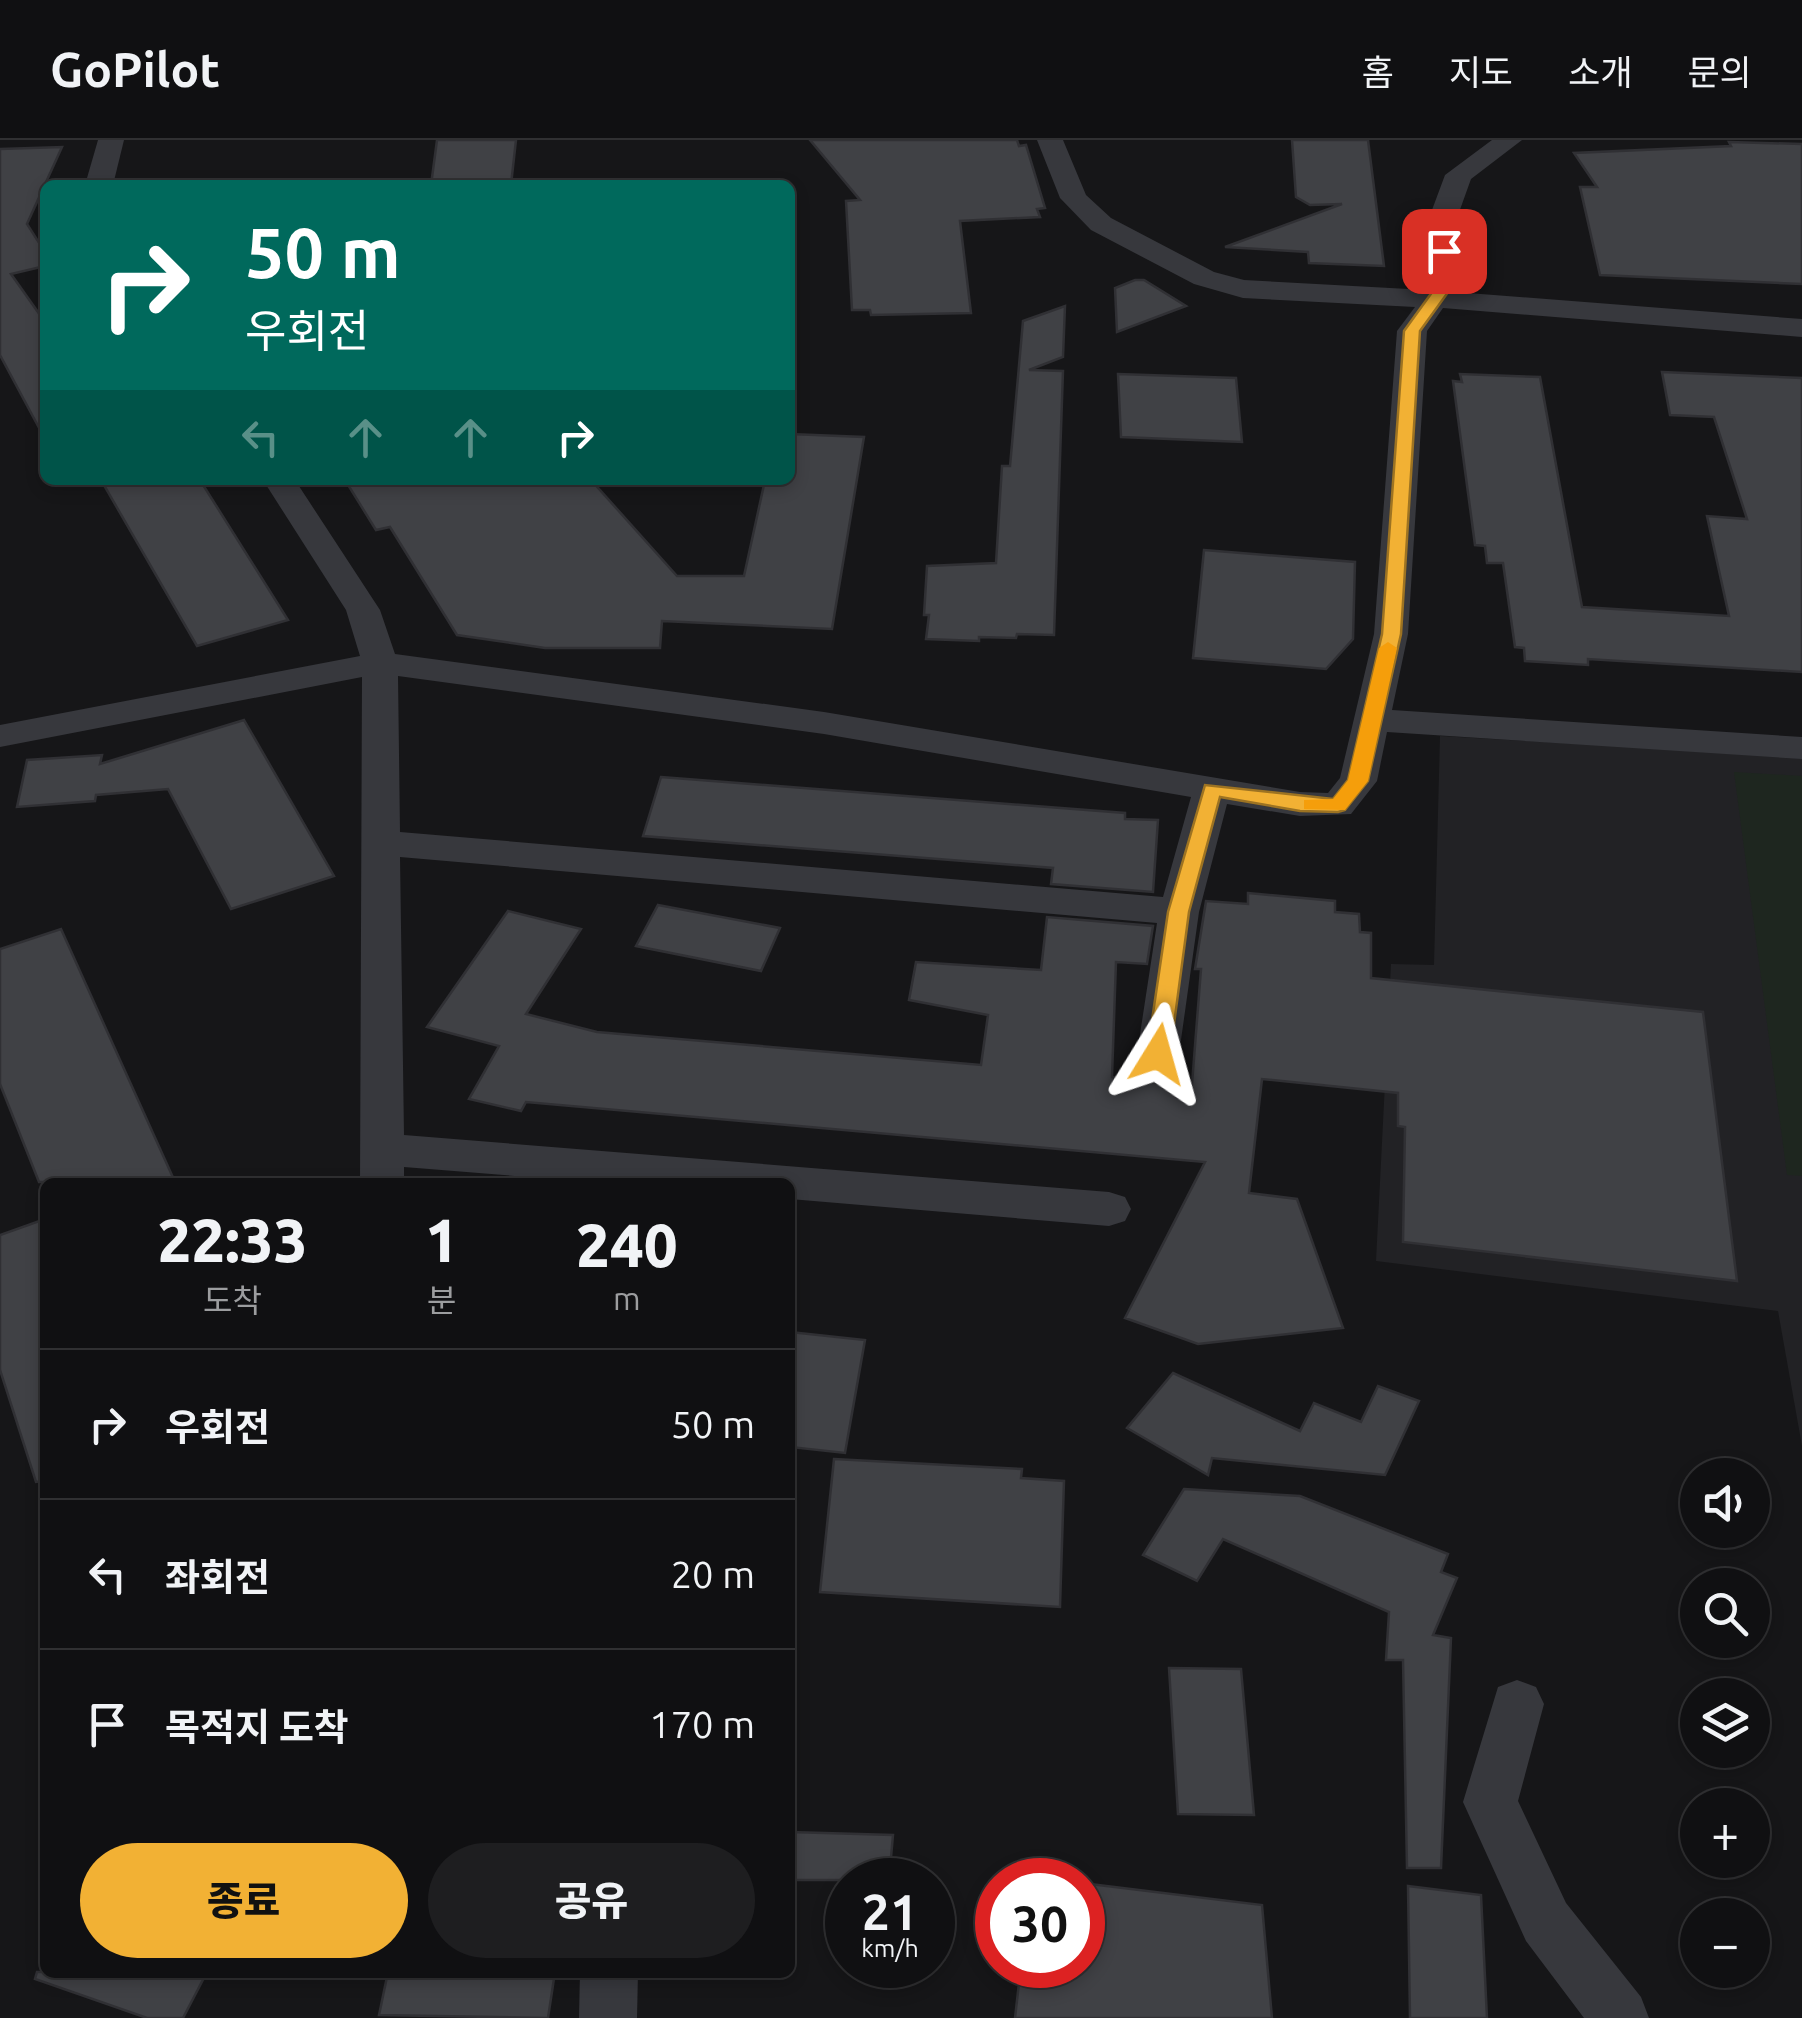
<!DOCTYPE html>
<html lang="ko">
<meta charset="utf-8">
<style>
body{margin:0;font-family:Ubuntu,"Noto Sans KR",sans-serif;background:#1e1e20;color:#f1f3f6;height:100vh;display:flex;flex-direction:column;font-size:38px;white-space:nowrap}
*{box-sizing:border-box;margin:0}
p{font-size:32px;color:#9c9d9f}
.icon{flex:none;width:55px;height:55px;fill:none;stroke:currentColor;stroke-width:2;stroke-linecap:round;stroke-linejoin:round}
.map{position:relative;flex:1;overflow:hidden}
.drawer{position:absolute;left:40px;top:1038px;width:755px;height:800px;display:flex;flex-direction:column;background:#101012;border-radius:15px;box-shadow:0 5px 15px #0003,0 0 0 2px #303032}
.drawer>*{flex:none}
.guide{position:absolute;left:40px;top:40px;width:755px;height:305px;border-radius:15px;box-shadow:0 5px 15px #0003,0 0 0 2px #303032;background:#00695c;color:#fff;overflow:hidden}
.fabs{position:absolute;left:1680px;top:1318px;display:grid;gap:20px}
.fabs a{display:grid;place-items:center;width:90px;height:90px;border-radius:50%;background:#101012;box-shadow:0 5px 15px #0003,0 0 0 2px #303032;font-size:50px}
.speed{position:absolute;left:825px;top:1718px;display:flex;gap:20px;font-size:50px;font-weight:700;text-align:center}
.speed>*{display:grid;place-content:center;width:130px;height:130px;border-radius:50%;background:#101012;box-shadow:0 5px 15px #0003,0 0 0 2px #303032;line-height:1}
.speed small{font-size:25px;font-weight:400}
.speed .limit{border:15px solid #d22;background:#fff;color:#111}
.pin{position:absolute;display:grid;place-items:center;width:85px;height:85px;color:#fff;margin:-42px;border-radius:20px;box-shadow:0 5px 15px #0006}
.me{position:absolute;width:110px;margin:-55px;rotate:8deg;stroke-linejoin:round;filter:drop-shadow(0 0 8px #0008)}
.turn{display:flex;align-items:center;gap:35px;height:210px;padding:0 40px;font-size:45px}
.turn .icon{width:130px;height:130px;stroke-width:2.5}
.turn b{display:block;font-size:70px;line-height:85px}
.lanes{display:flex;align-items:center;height:95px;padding:0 40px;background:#0003;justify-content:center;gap:50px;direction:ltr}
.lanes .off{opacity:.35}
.eta{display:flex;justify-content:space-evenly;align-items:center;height:170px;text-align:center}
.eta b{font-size:60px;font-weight:800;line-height:70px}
.action{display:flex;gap:20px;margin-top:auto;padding:20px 40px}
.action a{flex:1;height:115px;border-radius:60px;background:#f2b134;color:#111;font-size:40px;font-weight:800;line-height:115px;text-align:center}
.action a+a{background:#1e1e20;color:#f1f3f6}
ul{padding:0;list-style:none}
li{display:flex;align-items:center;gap:30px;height:150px;padding:0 40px;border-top:2px solid #303032}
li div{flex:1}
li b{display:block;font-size:38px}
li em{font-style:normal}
header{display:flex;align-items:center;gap:60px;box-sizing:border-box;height:140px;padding:0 50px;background:#101012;border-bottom:2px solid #303032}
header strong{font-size:48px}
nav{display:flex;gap:55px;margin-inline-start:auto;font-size:35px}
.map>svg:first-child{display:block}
.built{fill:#222225}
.green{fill:#1e261f}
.building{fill:#404145;stroke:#303034;stroke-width:2.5}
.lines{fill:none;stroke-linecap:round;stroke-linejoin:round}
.minor{fill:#37383d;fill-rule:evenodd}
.route{fill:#f2b134;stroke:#9d7322;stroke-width:2.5}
.slow{fill:#f59e0b}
</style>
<header>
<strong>GoPilot</strong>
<nav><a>홈</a><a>지도</a><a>소개</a><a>문의</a></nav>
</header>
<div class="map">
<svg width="1802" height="1878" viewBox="0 0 1802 1878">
<rect width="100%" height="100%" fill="#161618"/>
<path class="built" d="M1440,596L1802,617V1306L1778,1171L1376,1121L1391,824L1434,825Z"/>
<path class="green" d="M1734,632L1802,636V1036L1787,1035Z"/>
<g class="building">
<path d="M437,0H516L511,45H431Z"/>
<path d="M810,0H1017L1019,6L1026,5L1045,68L1037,69L1040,77L960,81L971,173L871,175L870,170H852L846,61L860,60Z"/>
<path d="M1292,0H1368L1384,126L1309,123L1308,112L1225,107L1342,64L1310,65L1296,57Z"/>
<path d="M1729,2L1802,4V144L1600,135L1580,47H1597L1574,13L1731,6Z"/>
<path d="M62,7L27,84L45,112V126L11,134L45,182V299L0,215V9Z"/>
<path d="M1135,140H1144L1186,166L1117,192L1115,148Z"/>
<path d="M1065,166L1063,217L1029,230L1063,231L1054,495L1017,494L1016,498L979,497V501L926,499L929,475H924L927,426L996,423L1002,326H1010L1023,181Z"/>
<path d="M1662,232L1802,238V532L1588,519V525L1525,521L1524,508L1515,507L1503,423H1487L1485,406L1475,405L1453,241L1462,242L1460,234L1540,237L1582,467L1729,476L1707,376L1747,379L1714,277L1670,275Z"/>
<path d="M1118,234L1236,238L1242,302L1121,297Z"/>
<path d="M790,294L864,297L832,489L662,481L660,508H545L457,495L390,387L376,390L345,340H591L677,436H744L765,340H790Z"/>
<path d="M101,340H200L288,480L197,506Z"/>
<path d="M1204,410L1355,422L1353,499L1326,529L1193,518Z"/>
<path d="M244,580L334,736L231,769L168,649L96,655L95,661L17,667L27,620L102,615L100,624Z"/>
<path d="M661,637L1125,673V679L1158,680L1153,752L1051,744L1053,728L643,696Z"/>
<path d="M1248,753L1335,761V772L1359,774L1360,792L1371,793V838L1703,872L1737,1141L1403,1102L1405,987L1398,986V953L1262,939L1249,1053L1297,1059L1343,1188L1198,1204L1125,1178L1205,1022L526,962L521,971L469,959L499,906L427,887L508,771L581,789L526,874L597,892L981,925L988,875L909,860L916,822L1041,830L1047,777L1153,786L1147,824L1116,822L1112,937L1192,944L1201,829H1195L1206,761L1248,764Z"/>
<path d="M658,765L780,788L761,831L636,806Z"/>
<path d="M61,789L175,1042H39L0,944V809Z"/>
<path d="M45,1079V1341L36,1342L0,1230V1095Z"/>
<path d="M790,1192L865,1200L845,1313L790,1307Z"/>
<path d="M1173,1233L1300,1291L1314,1263L1361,1282L1378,1246L1419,1261L1385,1335L1212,1318L1208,1335L1127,1288Z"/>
<path d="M834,1319L1022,1329L1021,1338L1064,1341L1060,1467L820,1452Z"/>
<path d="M1184,1349L1300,1356L1448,1414L1441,1432L1457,1438L1433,1495L1451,1498L1441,1728H1407L1403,1520H1386L1389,1472L1223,1399L1197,1441L1143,1415Z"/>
<path d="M1169,1528L1241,1529L1254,1675L1178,1674Z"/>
<path d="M790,1692L893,1695L889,1740H790Z"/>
<path d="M1082,1743L1262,1765L1272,1878H1015L1021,1825H1082Z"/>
<path d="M1408,1746L1481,1755L1487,1878H1410Z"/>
<path d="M37,1832H207L183,1878H147L35,1839Z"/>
<path d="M388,1832H555L548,1878L379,1875Z"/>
</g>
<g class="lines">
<g class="minor">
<path d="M98,0H124L113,45H85Z"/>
<path d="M1037,0H1063L1086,55L1111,78L1214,132L1244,140L1427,150L1432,144L1429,78L1445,35L1492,0H1522L1471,39L1457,78L1460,144L1455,152L1802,179V197L1443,168L1427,191L1408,494L1392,570L1802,597V619L1387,592L1377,641L1351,674L1300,676L1227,664L1199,772L1179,914L1173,925L1158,929L1143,925L1137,914L1157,783L400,717L404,995L1109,1052L1125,1057L1131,1069L1125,1081L1109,1086L790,1059V1042H589L404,1027V1042H360L362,537L0,607V585L360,516L346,470L263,340H295L380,470L395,514L824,572L1300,652L1328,653L1340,638L1374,494L1397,191L1415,167L1243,158L1194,144L1091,90L1060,58ZM398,536L824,594L1191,657L1163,757L400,692Z"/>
<path d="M1517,1540L1536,1547L1544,1564L1518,1661L1566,1763L1641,1857L1649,1878H1584L1526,1801L1463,1662L1498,1547Z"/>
<path d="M580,1832H638L637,1878H579Z"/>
</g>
</g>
<path class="route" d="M1444,106L1452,111L1454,144L1420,191L1401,494L1368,641L1345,670L1338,672L1300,671L1220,657L1189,772L1170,914L1158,922L1150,920L1147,914L1168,772L1205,645L1333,659L1348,640L1382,494L1404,191L1438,144L1437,111Z"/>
<path class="slow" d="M1388,502L1397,508L1368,641L1345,670L1304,669V660L1333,659L1348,640L1379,508Z"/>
</svg>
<div class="fabs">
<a><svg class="icon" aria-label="sound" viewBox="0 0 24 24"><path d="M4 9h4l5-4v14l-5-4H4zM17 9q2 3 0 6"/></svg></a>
<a><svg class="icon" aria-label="search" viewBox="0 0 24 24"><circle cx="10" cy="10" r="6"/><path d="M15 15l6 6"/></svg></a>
<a><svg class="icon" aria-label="layers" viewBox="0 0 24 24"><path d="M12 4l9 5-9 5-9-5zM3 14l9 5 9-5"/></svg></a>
<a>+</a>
<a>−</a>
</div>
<div class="speed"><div>21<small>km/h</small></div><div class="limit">30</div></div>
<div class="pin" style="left:1444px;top:111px;background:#d93025"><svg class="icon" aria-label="arrive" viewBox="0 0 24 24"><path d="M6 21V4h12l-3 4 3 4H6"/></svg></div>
<svg class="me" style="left:1158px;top:914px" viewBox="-20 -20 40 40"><path d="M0-17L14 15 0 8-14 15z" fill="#f2b134" stroke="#fff" stroke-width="4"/></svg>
<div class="guide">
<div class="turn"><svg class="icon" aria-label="right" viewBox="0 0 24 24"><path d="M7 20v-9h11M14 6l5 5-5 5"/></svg><div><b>50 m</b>우회전</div></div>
<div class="lanes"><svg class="icon off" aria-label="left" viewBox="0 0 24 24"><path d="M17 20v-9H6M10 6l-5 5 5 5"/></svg><svg class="icon off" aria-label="ahead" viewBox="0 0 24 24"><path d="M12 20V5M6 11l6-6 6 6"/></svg><svg class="icon off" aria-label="ahead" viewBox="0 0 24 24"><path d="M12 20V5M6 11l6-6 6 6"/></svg><svg class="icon" aria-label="right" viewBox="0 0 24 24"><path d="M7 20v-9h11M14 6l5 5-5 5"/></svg></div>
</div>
<section class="drawer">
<div class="eta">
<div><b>22:33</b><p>도착</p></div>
<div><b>1</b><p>분</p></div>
<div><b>240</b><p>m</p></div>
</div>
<ul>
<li><svg class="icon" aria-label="right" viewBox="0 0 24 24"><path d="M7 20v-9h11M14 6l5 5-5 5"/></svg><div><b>우회전</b></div><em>50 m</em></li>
<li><svg class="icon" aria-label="left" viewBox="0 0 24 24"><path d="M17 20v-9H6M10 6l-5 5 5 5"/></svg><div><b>좌회전</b></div><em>20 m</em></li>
<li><svg class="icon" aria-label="arrive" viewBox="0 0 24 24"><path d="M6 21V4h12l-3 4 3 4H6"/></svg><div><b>목적지 도착</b></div><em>170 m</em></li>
</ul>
<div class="action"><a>종료</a><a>공유</a></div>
</section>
</div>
